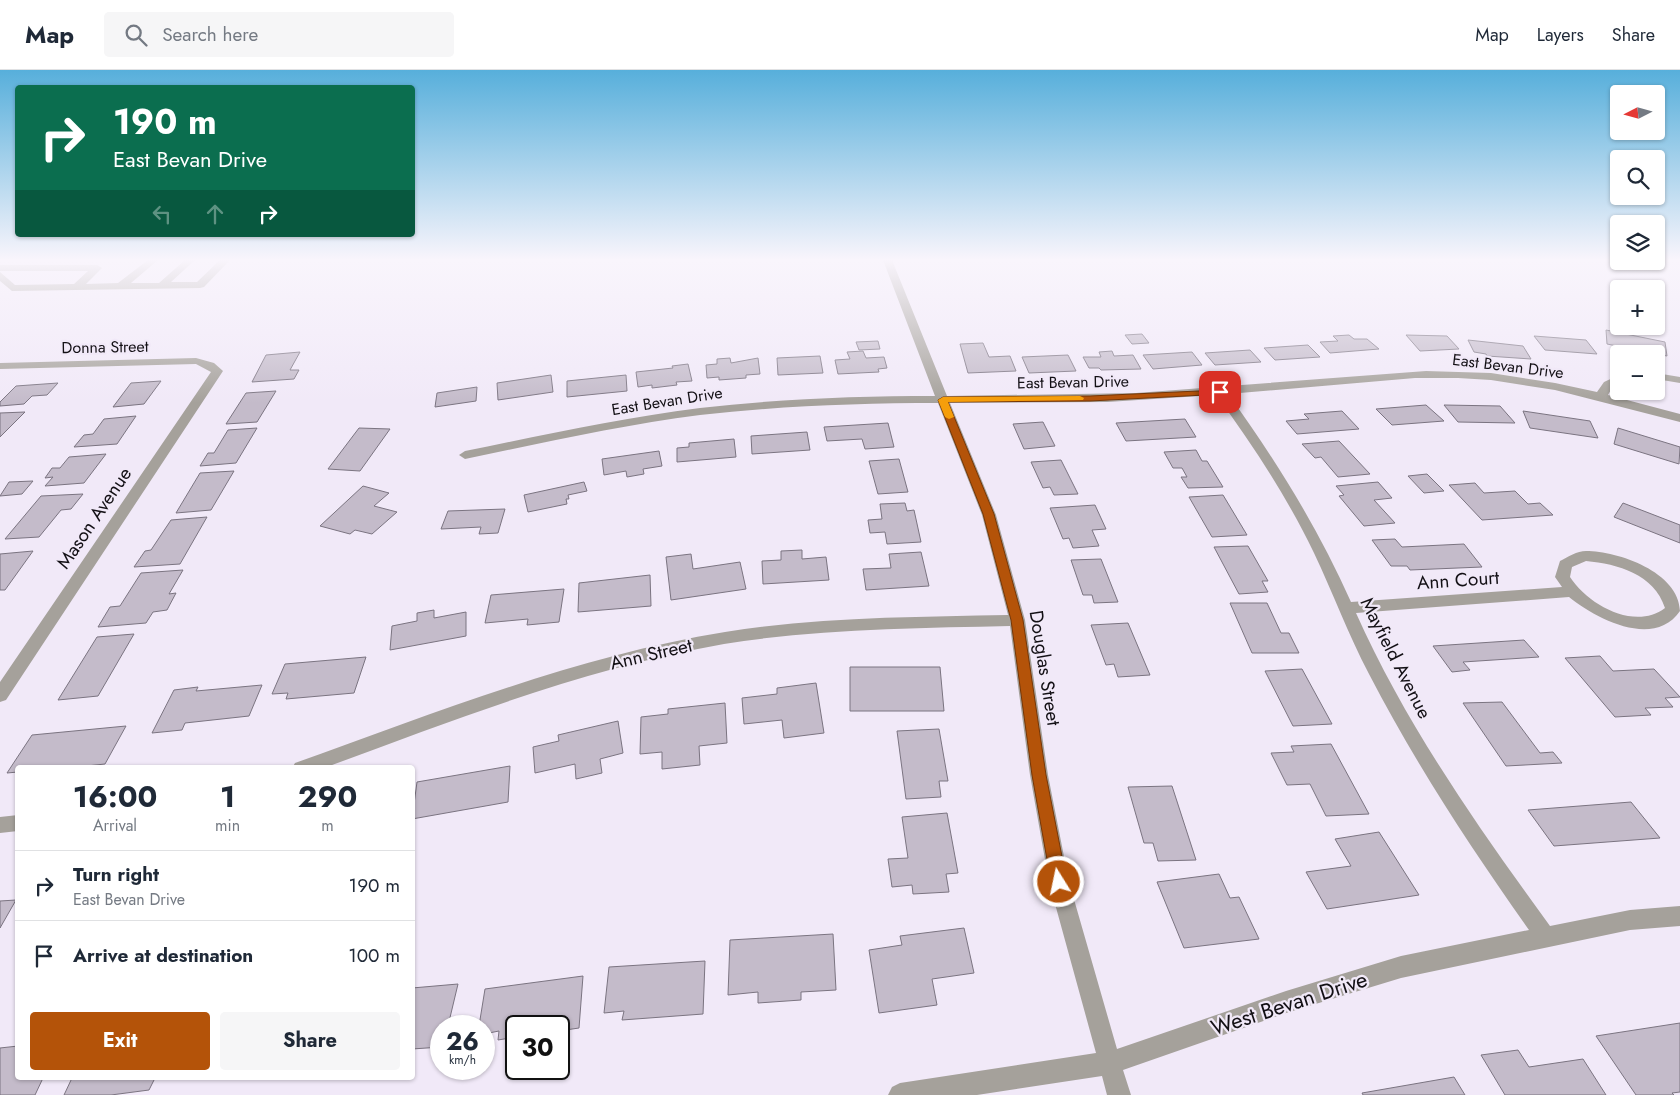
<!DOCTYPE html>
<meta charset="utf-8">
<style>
body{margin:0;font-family:Jost,sans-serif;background:#f6f6f7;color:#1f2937;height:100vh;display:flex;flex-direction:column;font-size:19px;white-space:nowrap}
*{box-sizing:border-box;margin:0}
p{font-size:16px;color:#747a83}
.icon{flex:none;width:28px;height:28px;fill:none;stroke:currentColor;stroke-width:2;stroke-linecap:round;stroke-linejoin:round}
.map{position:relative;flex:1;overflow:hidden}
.side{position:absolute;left:15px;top:695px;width:400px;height:315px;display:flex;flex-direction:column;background:#fff;border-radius:5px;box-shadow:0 1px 4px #0004}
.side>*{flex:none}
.guide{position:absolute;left:15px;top:15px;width:400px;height:152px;border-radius:5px;box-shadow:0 1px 4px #0004;background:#0b6e4f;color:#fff;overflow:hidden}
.needle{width:32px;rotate:264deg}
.buttons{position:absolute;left:1610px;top:15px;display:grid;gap:10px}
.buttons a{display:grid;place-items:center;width:55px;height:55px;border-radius:5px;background:#fff;box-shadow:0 1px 4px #0004;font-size:25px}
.speed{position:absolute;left:430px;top:945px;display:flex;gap:10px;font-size:25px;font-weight:700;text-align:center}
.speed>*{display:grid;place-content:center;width:65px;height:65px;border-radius:50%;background:#fff;box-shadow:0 1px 4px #0004;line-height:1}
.speed small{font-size:12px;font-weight:400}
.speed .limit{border:2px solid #111;border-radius:8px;background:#fff;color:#111}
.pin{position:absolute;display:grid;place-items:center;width:42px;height:42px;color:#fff;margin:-21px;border-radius:10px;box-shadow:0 2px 8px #0006}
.me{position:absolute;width:55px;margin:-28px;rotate:350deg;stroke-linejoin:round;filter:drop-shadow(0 0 4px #0008)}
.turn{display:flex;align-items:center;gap:18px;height:105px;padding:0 15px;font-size:22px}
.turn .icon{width:65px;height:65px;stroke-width:2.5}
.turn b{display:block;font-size:35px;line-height:42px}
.lanes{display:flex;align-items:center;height:48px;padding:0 15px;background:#0003;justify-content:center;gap:25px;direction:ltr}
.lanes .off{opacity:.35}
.eta{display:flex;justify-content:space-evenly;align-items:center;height:85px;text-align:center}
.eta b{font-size:30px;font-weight:700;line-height:35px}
.button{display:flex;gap:10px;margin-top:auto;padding:10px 15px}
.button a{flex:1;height:58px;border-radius:5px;background:#b45309;color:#fff;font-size:20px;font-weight:700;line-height:58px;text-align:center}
.button a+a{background:#f6f6f7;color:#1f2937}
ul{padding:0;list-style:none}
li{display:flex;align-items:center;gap:15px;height:70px;padding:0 15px;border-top:1px solid #e0e1e3}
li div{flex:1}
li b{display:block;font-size:19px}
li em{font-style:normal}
header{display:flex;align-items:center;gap:30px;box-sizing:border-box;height:70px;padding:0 25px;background:#fff;border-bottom:1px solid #e0e1e3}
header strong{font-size:24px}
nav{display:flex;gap:28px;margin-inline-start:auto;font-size:18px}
.search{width:350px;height:45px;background:#f6f6f7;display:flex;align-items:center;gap:12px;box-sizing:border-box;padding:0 18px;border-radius:5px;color:#747a83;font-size:19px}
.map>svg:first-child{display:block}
.building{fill:#c4bbca;stroke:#7b7481}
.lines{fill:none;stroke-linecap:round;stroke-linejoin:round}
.minor{fill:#a5a19b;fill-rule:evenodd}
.route{fill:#b45309;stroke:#753606}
.slow{fill:#f59e0b}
.labels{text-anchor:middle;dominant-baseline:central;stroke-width:4.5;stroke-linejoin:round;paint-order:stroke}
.far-street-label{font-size:16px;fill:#131015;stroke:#f1e9f8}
.street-label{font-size:19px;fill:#131015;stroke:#f1e9f8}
.near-street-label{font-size:22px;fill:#131015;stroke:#f1e9f8}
</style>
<header>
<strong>Map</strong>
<div class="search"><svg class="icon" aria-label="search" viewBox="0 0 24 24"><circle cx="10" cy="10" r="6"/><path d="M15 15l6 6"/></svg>Search here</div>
<nav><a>Map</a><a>Layers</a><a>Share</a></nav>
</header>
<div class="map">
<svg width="1680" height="1025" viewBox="0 0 1680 1025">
<rect width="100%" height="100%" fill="#f1e9f8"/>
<g class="building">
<path d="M1606,260L1665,272L1667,286L1607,274Z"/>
<path d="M1142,264L1149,273L1132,274L1125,265Z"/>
<path d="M1349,265L1354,269H1367L1379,279L1330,283L1320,272L1338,271L1333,266Z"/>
<path d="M1406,265L1447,266L1459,279L1420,281Z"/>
<path d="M1534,266L1586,270L1597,284L1545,280Z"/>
<path d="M1468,270L1523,276L1531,289L1487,286L1486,284L1474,282Z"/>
<path d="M878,271L880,279L859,280L856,272Z"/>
<path d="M983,273L989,287L1010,286L1016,301L968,303L960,274Z"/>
<path d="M1308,275L1320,287L1275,290L1264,278Z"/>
<path d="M1250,280L1261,292L1215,295L1205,283Z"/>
<path d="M863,281L866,288L884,287L887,298L878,299L879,302L838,304L835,290L850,289L847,282Z"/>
<path d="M1112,281L1114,286L1133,285L1141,299L1101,300L1099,298H1089L1083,287H1101L1099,282Z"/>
<path d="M300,282L290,300H299L294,309L252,312L266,285Z"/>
<path d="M1192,282L1202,295L1153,299L1143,285Z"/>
<path d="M1068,285L1076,301L1029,303L1022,287Z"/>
<path d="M820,286L823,303L778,305L777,288Z"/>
<path d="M730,288L731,293L758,288L760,304L746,305V308L719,310V307L707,308L706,295L717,294V289Z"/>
<path d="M688,294L692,311L676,312L677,315L652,318V315L638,317L636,302L673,298L672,296Z"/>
<path d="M551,305L553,322L498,330L497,313Z"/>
<path d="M626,305L627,321L567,327V311Z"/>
<path d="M161,311L144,334L113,337L131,313Z"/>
<path d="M58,313L47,325L32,326L24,334L0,336V332L16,316Z"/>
<path d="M477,317L476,331L435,337L437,323Z"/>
<path d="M276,321L257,352L226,354L246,323Z"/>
<path d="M1426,335L1444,351L1392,355L1376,339Z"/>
<path d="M1444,335L1500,336L1515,353L1458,352Z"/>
<path d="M1342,341L1359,359L1297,364L1286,351L1309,349L1304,344Z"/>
<path d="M1523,341L1590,351L1598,368L1530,358Z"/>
<path d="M25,342L0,367V343Z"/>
<path d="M136,346L117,374L74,377L84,365L93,364L104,349Z"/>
<path d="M1185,349L1196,367L1126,371L1116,353Z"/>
<path d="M1043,352L1055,376L1024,379L1013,354Z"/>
<path d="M888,353L894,377L865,379L862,369L827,371L824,357Z"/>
<path d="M257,358L236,393L200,396L208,383H214L228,360Z"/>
<path d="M359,358L390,359L360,401L328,399Z"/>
<path d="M1618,358L1680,377L1679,394L1614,374Z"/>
<path d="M807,362L810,380L752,384L751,366Z"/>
<path d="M734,369L736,387L677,392V378L689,377V373Z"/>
<path d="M1339,371L1370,404L1338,407L1321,387L1315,388L1302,374Z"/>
<path d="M1196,380L1202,391H1207L1223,417L1188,418L1181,407H1187L1182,398H1173L1164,382Z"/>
<path d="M659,381L662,396L643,399L644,404L627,407L626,401L604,405L602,389Z"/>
<path d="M106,384L84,413L45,416L53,407L45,408L52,398H60L69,387Z"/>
<path d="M899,389L908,422L878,424L869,391Z"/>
<path d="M1061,390L1078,424L1054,425L1050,417L1043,418L1031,392Z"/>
<path d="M234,401L211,440L176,443L200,403Z"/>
<path d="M1427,404L1444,421L1424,423L1408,406Z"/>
<path d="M33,411L22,424L0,426L9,412Z"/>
<path d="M584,412L587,421L568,425L569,429H566L567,434L528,442L524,425Z"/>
<path d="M1378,412L1392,428L1374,430L1395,453L1364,456L1339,426L1344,425L1336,416Z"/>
<path d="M1475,413L1484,423L1515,421L1528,434L1540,433L1553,445L1482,450L1449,415Z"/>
<path d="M363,416L389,423L374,436L397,442L372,464L355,460L350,464L320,456Z"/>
<path d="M83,424L71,439L61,440L39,467L5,469L41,426Z"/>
<path d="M1223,425L1247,465L1212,467L1189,427Z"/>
<path d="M905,433L907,441L914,440L921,472L887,474L885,462L870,463L868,450L882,449L880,434Z"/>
<path d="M1623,433L1680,455V473L1614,447Z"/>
<path d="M1095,435L1106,459L1092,460L1099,476L1073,478L1069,468L1063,469L1050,438Z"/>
<path d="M505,439L498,463L479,464L481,457L441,459L448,441Z"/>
<path d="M207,447L180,494L134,497L145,481L151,480L171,450Z"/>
<path d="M1395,469L1402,477L1464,474L1482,497L1410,500L1407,496H1391L1372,470Z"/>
<path d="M1248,476L1268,511H1262L1268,522L1239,524L1214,477Z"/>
<path d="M802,480V489L826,487L829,510L763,514L762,491L781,490V481Z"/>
<path d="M33,481L5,520H0V484Z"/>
<path d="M921,482L929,516L866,520L863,499L891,498L889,484Z"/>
<path d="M691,484L693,499L740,492L746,519L671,530L666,487Z"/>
<path d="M1101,489L1118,532L1094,533L1092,525H1083L1071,490Z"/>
<path d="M183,500L169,524L176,523L167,540L153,542L146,553L98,557L110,537L120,536L141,503Z"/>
<path d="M650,505L651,536L578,542L579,513Z"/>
<path d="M564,519L559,552L527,555L528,549L485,553L491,525Z"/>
<path d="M1230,533H1267L1281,563H1289L1299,583H1252Z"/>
<path d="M434,540V548L466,542V566L390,580L392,556L417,551V543Z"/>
<path d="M1128,553L1150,605L1118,607L1114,594L1106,595L1091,555Z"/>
<path d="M134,564L98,626L58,630L97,567Z"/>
<path d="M1524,570L1539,587L1463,592L1470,600L1452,602L1433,576Z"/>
<path d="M1600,586L1613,601L1654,599L1680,627L1665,628L1673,637L1645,638L1651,645L1615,647L1565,588Z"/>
<path d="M366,587L354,623L286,629L288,623L272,624L285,594Z"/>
<path d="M850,597H940L944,641H850Z"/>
<path d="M1302,599L1332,654L1293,656L1265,601Z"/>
<path d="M816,613L824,663L784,668L782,650L744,654L742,628L777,624V618Z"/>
<path d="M262,615L249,646L185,653L182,660L152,663L174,620L198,617L196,621Z"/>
<path d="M1502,632L1540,683L1553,682L1562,693L1506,696L1463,633Z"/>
<path d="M725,633L727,673L699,676L700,695L662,699V682L640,684L641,647L668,644V639Z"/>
<path d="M618,651L623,683L600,689L602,703L576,709L575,694L535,703L533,677L559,671L558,665Z"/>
<path d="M126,656L105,694L68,698H18V702L7,703L32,665Z"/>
<path d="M939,659L948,711H939L941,727L906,729L897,661Z"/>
<path d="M1331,674L1369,744L1326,746L1310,714L1287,715L1271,683L1294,682L1291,676Z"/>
<path d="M510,696L508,732L412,749L417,712Z"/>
<path d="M1172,716L1196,790L1158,791L1153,773H1144L1128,717Z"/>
<path d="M1631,732L1660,768L1554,776L1528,740Z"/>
<path d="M947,743L958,803L946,804L949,822L913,824L912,815L892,817L888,789L908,788L902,747Z"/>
<path d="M1379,762L1419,825L1327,839L1306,802L1351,796L1335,769Z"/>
<path d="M1219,804L1230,828L1239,827L1259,869L1184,878L1157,812Z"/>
<path d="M16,830L0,858V831Z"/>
<path d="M964,858L974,903L932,909L937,935L879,943L869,880L902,875L900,866Z"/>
<path d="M833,864L836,920L801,922V930L758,933V922L728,925L730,870Z"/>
<path d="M705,891L703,944L622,950L624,941L604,943L609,897Z"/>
<path d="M583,906L579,958L559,961V956H516V967L498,970L499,961L484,964V956H479L485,919Z"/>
<path d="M458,914L448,956H441V977L412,979V918Z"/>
<path d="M1680,953V1022L1672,1023L1674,1025H1636L1596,966Z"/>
<path d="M18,976V1008H43L35,1025H0V978Z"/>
<path d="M1518,980L1529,997L1583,989L1606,1025H1505L1481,985Z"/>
<path d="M1454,1007L1465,1025H1363L1362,1023Z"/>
<path d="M72,1008H155L149,1020L111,1025H64Z"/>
</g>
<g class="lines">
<g class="minor">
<path d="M148,190H158L131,213H159L185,190H195L171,212H197L220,190H230L204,217L200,218L12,221L0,211V202L15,215L74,214L88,201H0V195H97L102,198L86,214L118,213Z"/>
<path d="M883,190H892L947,326L1136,323L1426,301L1491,303L1555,313L1597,322L1604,312L1619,305V313L1613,316L1608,325L1680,344V352L1555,320L1491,310L1458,308H1415L1228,324C1276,390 1318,458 1351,532L1562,517L1555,507L1560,491C1568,487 1577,481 1586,481C1618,481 1679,502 1680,541C1654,579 1596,549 1569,527L1356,543C1406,655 1478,757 1550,856L1630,840L1680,836V856L1630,860L1401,908L1286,943L1123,1000L1131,1025H1107L1102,1006L977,1025H888L892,1017L900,1013L1096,983L1049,812L1030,705L1010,556C917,558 816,559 724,574C586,598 454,650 324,698H292L295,693C435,643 577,586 725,562C818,547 914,547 1008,545L982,445L938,333C859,333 779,336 700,345C621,355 543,373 465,389L459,385L465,381C543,365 621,348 700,338C778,329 857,326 935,326ZM1216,325C1253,375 1287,427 1314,483C1333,523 1348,564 1369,604C1415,693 1471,778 1529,860L1401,886L1286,921L1117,979L1069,812L1048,705L1025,550L996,445L950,333L1107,332ZM1586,491C1618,494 1654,504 1665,538C1635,561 1588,535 1570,507L1572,497Z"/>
<path d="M196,288L214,293L223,301L6,630L0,632V612L211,302L196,294L0,299V293Z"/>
<path d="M1656,303L1680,307V313L1656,309Z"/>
<path d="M18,745V761L0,763V747Z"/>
</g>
</g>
<linearGradient id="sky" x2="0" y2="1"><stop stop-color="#57afdb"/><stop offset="0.57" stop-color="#f9f5fc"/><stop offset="1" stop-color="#f9f5fc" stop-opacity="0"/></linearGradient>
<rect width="1680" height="333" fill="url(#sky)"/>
<path class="route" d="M1220,320L1225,322L1224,324L1090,331L948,332L994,444L1023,550L1046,705L1067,812L1064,817L1059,819L1054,817L1051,812L1032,705L1011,550L983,444L938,330L943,327L1090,326Z"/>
<path class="slow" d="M1080,326L1084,328L1083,330L948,332L954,347L949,349L945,347L938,330L943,327Z"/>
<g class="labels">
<g class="far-street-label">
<text transform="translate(105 277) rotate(-1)">Donna Street</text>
<text transform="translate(1508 296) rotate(7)">East Bevan Drive</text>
<text transform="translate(1073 312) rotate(-1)">East Bevan Drive</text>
<text transform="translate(667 331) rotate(-9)">East Bevan Drive</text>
</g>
<g class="street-label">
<text transform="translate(94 448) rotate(-56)">Mason Avenue</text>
<text transform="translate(1458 510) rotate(-4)">Ann Court</text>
<text transform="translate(651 584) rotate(-13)">Ann Street</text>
<text transform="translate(1396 588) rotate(63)">Mayfield Avenue</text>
<text transform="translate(1045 598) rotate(81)">Douglas Street</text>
</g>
<g class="near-street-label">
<text transform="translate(1289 933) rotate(-18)">West Bevan Drive</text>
</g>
</g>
</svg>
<div class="buttons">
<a><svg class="needle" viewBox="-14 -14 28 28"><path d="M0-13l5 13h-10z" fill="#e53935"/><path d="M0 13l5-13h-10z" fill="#747a83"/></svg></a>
<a><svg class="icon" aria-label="search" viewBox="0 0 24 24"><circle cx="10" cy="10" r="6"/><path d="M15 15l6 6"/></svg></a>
<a><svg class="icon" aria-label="layers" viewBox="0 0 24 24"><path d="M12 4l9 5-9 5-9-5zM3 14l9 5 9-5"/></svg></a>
<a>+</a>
<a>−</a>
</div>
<div class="speed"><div>26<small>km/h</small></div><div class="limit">30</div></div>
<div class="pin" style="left:1220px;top:322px;background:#d93025"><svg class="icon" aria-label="arrive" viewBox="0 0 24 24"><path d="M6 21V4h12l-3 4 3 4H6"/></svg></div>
<svg class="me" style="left:1059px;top:812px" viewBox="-20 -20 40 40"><circle r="17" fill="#b45309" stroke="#fff" stroke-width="3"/><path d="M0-11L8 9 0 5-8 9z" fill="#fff"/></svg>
<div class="guide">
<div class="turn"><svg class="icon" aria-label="right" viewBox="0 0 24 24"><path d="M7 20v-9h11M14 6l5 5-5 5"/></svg><div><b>190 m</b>East Bevan Drive</div></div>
<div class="lanes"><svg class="icon off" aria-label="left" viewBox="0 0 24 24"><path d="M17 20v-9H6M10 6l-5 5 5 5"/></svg><svg class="icon off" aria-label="ahead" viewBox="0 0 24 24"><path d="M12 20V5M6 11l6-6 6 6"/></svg><svg class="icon" aria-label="right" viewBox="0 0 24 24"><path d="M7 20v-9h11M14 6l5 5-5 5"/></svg></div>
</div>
<section class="side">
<div class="eta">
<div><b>16:00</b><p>Arrival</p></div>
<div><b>1</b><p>min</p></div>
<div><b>290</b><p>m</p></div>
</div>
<ul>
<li><svg class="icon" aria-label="right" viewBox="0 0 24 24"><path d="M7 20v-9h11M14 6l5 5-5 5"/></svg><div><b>Turn right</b><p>East Bevan Drive</p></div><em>190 m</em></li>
<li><svg class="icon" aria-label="arrive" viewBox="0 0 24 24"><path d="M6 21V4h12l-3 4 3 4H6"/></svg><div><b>Arrive at destination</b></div><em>100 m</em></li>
</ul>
<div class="button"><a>Exit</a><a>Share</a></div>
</section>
</div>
